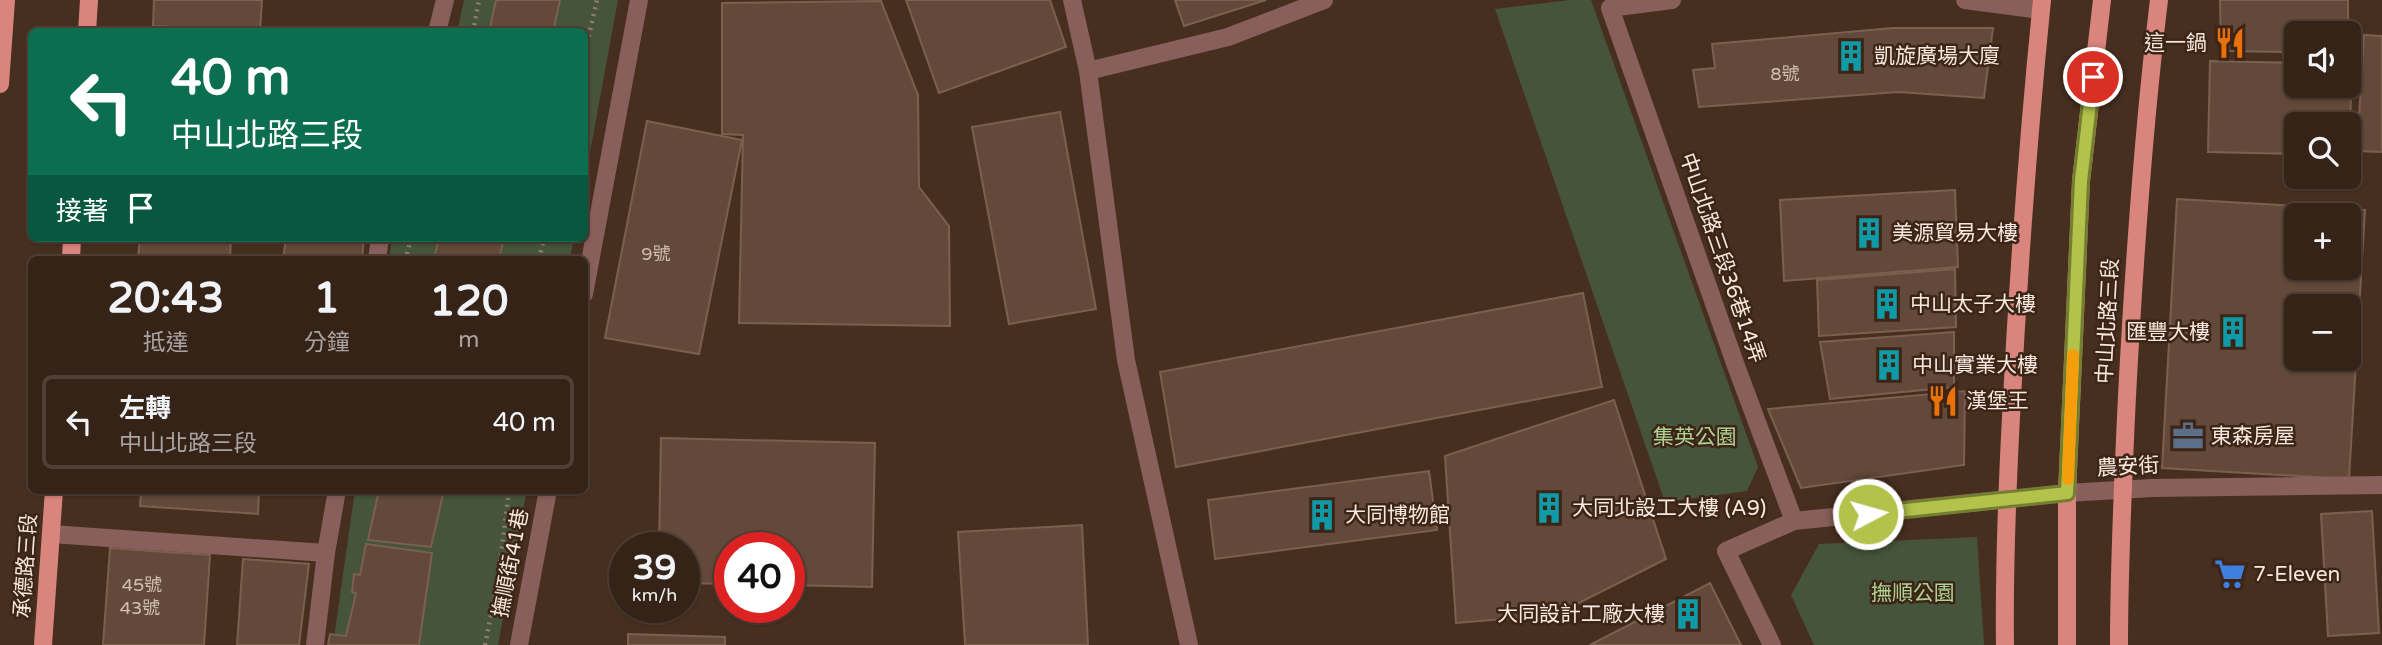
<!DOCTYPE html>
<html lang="zh-TW">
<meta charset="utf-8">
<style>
body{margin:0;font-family:"Varela Round","Noto Sans TC",sans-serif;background:#3d2b21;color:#f1f3f6;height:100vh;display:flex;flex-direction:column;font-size:26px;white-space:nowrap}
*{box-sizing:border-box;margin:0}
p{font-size:23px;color:#aaa4a2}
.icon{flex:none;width:38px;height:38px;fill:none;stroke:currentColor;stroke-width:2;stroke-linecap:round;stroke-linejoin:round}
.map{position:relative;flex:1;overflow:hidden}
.sheet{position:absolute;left:28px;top:256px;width:560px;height:238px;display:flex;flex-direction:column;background:#352318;border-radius:10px;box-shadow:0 2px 5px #0004,0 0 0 2px #4f4037}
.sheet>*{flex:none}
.hud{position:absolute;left:28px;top:28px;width:560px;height:214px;border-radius:10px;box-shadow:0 2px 5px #0004,0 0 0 2px #4f4037;background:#0b6e4f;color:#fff;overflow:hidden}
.tools{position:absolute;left:2284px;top:21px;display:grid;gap:14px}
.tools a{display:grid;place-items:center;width:77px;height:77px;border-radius:10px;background:#352318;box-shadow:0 2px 5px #0004,0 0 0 2px #4f4037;font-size:35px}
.speed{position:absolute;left:609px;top:532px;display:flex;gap:14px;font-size:35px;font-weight:700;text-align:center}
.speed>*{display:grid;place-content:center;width:91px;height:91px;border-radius:50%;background:#352318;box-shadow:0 2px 5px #0004,0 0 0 2px #4f4037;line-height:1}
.speed small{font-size:18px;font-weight:400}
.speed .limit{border:10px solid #d22;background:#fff;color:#111}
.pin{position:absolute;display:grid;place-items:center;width:60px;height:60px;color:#fff;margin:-30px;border:4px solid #fff;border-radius:50%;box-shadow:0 2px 7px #0007}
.me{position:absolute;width:77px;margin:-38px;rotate:84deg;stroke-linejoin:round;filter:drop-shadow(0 0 5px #0008)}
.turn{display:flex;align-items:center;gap:24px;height:147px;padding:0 28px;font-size:32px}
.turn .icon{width:91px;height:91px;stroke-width:2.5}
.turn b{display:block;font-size:49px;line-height:60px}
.then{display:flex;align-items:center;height:66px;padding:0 28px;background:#0003;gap:14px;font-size:26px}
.eta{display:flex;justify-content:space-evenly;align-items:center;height:119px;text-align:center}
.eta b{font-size:42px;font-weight:800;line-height:49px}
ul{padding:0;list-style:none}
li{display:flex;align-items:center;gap:21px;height:94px;margin:0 14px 10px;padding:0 14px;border:4px solid #4f4037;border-radius:10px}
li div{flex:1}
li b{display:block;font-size:26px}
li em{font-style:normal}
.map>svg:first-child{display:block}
.green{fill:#46543b}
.building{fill:#624939;stroke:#7b6050;stroke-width:2;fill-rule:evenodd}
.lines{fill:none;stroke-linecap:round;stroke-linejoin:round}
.path{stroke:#917c70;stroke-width:4.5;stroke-dasharray:2 5;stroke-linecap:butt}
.minor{stroke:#885f5a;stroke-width:18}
.major{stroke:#d9857d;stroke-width:18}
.route-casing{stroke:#747e31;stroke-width:18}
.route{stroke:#b3c24b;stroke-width:12}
.slow{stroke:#f59e0b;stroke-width:12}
.labels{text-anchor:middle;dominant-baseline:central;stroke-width:5;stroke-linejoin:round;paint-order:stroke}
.number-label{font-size:18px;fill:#d2c0b5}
.poi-label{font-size:21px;fill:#f7e7de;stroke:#3c2516;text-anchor:start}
.street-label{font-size:21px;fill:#f7e7de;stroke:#3c2516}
.park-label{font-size:21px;fill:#aed293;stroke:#3c2516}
</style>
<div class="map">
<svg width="2382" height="645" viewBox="0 0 2382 645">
<rect width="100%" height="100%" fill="#472f20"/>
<g class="green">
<path d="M464,0H618L585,179L584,32H457Z"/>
<path d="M1570,0H1591L1758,467L1747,491L1665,502L1495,9Z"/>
<path d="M392,238H574L570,259H389Z"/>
<path d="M355,490H527L498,645H333Z"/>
<path d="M1977,537L1984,645H1814L1791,595L1819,544Z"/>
</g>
<g class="building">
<path d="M154,0H262L260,32L153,26Z"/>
<path d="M496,0H560L553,32H489Z"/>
<path d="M906,0H1050L1066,47L939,93Z"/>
<path d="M1175,0H1266L1184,26Z"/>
<path d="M2220,0H2348V33H2296V52L2221,51Z"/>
<path d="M881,1L918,95L919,187L949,226L950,326L739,323L743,135L722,134V3Z"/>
<path d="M1893,28H1993L1984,98L1898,92L1699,107L1693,70L1715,68L1712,44Z"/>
<path d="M2364,35L2382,36V152L2357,151Z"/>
<path d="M2210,61L2296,63V86H2348V64H2352L2349,155L2348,124H2296V154L2208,152Z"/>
<path d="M1060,112L1096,309L1009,324L972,127Z"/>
<path d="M647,121L742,140L699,354L605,338Z"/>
<path d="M1955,190L1958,267L1784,281L1780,200Z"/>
<path d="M2177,199L2365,210L2349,479L2162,468ZM2296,215H2348V268H2296ZM2296,306H2348V359H2296Z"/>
<path d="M140,238H231L230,259H138Z"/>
<path d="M286,238H364L362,259H283Z"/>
<path d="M439,238H504L499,259H434Z"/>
<path d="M1955,269L1956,327L1819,336L1817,280Z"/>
<path d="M1583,293L1602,387L1176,467L1160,372Z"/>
<path d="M1954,332V387L1830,399L1820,342Z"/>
<path d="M1965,391L1964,465L1801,488L1768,409Z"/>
<path d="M1614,400L1666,559L1555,615L1456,623L1445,456Z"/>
<path d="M661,438L875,443L872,587L789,585V548H730V584L684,583V548H659Z"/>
<path d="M1429,471L1437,530L1215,559L1208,500Z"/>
<path d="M141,490H259L258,514L140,506Z"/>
<path d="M379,490H444L431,547L368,540Z"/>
<path d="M2372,511L2379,633L2328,636L2321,514Z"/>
<path d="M1082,525L1088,645H965L958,532Z"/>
<path d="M366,544L432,553L419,645H328L330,634L346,636L356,593L352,592L354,574L360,575Z"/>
<path d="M110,548L210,555L204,645H103Z"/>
<path d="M243,559L309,564L299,645H237Z"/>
<path d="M1710,583L1741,645H1590Z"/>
<path d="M628,634L725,637V645H628Z"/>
</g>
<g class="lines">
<g class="path">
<path d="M473,32L479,0"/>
<path d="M584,57L597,0"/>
<path d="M407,254L411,238"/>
<path d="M539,259L544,238"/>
<path d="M485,645L498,580L509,490"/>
</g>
<g class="minor">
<path d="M1072,0L1088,71L1126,360L1189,645"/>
<path d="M1672,0L1610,8L1736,366L1794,521"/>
<path d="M1965,0L2041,10"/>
<path d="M437,32L445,0"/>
<path d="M1088,71L1228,37L1324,0"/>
<path d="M377,259L380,238"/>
<path d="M584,294L639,0"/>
<path d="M51,534L326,553"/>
<path d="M315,645L326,553L337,490"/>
<path d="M519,645L548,490"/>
<path d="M1772,645L1726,551L1794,521L2067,493L2152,488L2382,485"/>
</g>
<g class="major">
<path d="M87,32L89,0"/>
<path d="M0,84L6,0"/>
<path d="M71,259L72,238"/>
<path d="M43,645L54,490"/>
<path d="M2005,645C2004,569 2007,493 2011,417C2018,278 2028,139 2042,0"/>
<path d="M2067,645V493L2081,181L2102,0"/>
<path d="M2119,645C2119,562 2123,479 2127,396C2134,263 2143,132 2159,0"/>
</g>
</g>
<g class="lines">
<defs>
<path id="route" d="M1868,514L2067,493L2081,181L2093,77"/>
</defs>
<use href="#route" class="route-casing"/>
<use href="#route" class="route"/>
<path class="slow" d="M2068,479L2073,355"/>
</g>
<defs>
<symbol id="restaurant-bare" viewBox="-9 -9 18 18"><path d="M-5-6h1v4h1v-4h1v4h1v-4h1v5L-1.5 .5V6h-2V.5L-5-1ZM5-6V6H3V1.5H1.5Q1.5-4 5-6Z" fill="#e8710a" stroke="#3c2516" stroke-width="2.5" paint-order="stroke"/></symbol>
<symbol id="building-bare" viewBox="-9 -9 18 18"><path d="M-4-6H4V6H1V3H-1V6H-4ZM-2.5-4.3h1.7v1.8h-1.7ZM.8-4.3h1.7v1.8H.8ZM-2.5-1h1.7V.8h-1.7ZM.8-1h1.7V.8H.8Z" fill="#0f9aa8" stroke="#3c2516" stroke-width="2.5" paint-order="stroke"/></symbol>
<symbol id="office-bare" viewBox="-9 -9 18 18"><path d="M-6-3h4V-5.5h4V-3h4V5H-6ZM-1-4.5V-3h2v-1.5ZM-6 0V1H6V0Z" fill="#5c6f8a" stroke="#3c2516" stroke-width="2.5" paint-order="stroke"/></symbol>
<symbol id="supermarket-bare" viewBox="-9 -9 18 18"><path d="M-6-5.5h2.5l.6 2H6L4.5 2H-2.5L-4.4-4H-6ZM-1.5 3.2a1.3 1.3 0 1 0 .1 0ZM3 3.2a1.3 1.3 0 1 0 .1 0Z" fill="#3f7fe0" stroke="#3c2516" stroke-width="2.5" paint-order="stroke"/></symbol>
</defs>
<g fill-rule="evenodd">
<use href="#restaurant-bare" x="2208" y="21" width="44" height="44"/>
<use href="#building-bare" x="1829" y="34" width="44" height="44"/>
<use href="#building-bare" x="1847" y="211" width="44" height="44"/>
<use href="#building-bare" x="1865" y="282" width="44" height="44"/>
<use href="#building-bare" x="2211" y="310" width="44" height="44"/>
<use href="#building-bare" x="1867" y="343" width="44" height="44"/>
<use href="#restaurant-bare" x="1921" y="379" width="44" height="44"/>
<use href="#office-bare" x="2166" y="414" width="44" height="44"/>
<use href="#building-bare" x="1527" y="486" width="44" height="44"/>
<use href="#building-bare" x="1300" y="493" width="44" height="44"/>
<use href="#supermarket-bare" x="2208" y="552" width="44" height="44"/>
<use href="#building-bare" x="1666" y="592" width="44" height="44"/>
</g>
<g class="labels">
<g class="number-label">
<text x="1785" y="74">8號</text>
<text x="656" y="254">9號</text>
<text x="142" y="585">45號</text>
<text x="140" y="608">43號</text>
</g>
<g class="poi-label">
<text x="2207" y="43" text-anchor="end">這一鍋</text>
<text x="1874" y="56">凱旋廣場大廈</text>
<text x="1892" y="233">美源貿易大樓</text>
<text x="1910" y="304">中山太子大樓</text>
<text x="2210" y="332" text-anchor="end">匯豐大樓</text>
<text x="1912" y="365">中山實業大樓</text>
<text x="1966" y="401">漢堡王</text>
<text x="2211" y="436">東森房屋</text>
<text x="1572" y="508">大同北設工大樓 (A9)</text>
<text x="1345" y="515">大同博物館</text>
<text x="2253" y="574">7-Eleven</text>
<text x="1665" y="614" text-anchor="end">大同設計工廠大樓</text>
</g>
<g class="street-label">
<text transform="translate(1722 258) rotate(71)">中山北路三段36巷14弄</text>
<text transform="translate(2108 321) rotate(-87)">中山北路三段</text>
<text transform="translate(2128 467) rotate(-3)">農安街</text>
<text transform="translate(511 563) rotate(-79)">撫順街41巷</text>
<text transform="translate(26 566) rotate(-86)">承德路三段</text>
</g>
<g class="park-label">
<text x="1695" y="437">集英公園</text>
<text x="1913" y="593">撫順公園</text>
</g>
</g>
</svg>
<div class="tools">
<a><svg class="icon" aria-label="sound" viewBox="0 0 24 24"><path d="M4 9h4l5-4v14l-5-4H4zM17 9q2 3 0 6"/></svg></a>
<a><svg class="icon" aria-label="search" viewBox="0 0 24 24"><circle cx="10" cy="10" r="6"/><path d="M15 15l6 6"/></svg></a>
<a>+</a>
<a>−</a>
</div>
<div class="speed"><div>39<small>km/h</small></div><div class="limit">40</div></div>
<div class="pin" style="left:2093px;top:77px;background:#d93025"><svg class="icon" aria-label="arrive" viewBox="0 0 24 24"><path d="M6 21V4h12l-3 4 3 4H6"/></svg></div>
<svg class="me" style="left:1868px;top:514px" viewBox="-20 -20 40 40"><circle r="17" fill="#b3c24b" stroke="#fff" stroke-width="3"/><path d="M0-11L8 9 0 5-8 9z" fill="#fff"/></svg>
<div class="hud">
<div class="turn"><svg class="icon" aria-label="left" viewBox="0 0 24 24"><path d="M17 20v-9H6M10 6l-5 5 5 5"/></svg><div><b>40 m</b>中山北路三段</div></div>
<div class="then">接著<svg class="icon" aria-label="arrive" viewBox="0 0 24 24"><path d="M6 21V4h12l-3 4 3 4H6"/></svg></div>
</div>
<section class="sheet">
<div class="eta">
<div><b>20:43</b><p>抵達</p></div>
<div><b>1</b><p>分鐘</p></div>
<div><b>120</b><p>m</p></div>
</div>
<ul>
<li><svg class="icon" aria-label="left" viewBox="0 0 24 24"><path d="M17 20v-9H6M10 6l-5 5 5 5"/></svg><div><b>左轉</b><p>中山北路三段</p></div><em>40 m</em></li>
</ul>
</section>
</div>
